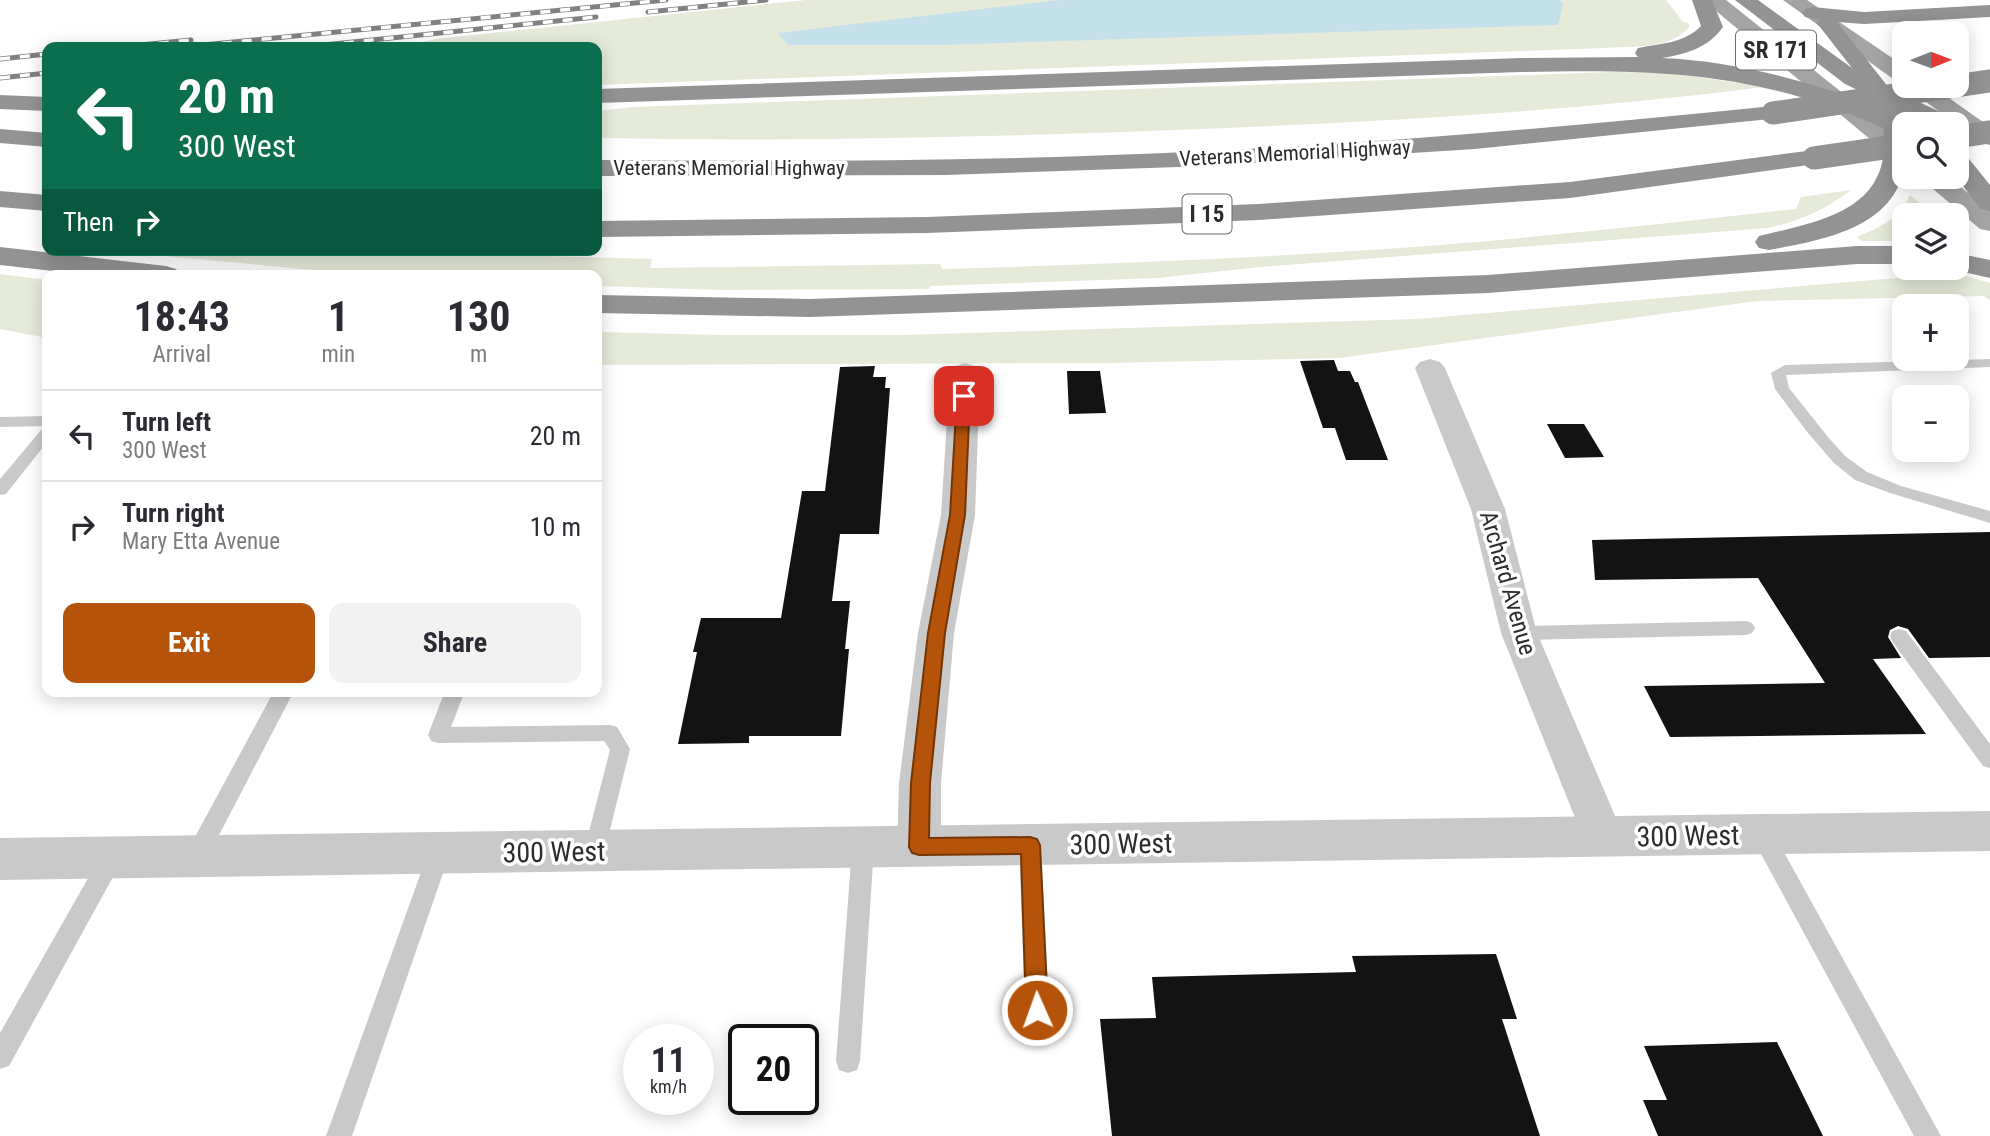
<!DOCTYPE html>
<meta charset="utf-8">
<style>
body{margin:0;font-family:"Roboto Condensed",sans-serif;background:#f2f2f3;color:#2b2b33;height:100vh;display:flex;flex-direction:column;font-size:26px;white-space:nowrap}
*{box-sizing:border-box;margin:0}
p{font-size:23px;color:#7c7c81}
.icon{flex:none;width:38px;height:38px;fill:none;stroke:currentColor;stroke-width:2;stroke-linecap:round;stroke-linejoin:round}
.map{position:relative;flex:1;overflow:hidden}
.drawer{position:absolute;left:42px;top:270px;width:560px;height:427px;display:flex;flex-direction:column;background:#fff;border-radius:14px;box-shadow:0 4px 18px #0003}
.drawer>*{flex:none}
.hud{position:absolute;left:42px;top:42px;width:560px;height:214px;border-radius:14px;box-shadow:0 4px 18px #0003;background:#0b6e4f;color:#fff;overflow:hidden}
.needle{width:46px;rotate:89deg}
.buttons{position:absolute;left:1892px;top:21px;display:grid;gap:14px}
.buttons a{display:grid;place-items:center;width:77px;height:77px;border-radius:14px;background:#fff;box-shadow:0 4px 18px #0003;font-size:35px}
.speed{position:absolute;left:623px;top:1024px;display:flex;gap:14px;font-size:35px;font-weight:700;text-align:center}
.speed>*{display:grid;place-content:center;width:91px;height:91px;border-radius:50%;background:#fff;box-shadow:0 4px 18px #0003;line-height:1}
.speed small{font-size:18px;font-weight:400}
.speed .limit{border:4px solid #111;border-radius:10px;background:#fff;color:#111}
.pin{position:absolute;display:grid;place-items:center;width:60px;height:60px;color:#fff;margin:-30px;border-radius:14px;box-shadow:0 4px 10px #0006}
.me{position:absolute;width:77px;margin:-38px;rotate:358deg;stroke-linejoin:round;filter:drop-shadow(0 0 5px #0008)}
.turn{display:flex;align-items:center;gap:24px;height:147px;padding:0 21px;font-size:32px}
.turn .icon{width:91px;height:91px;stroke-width:2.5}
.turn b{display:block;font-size:49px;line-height:60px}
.then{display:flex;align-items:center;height:66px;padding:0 21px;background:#0003;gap:14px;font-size:26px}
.eta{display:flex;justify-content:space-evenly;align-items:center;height:119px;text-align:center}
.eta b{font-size:42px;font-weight:700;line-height:49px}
.primary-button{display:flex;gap:14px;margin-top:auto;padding:14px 21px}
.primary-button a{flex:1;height:80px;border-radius:14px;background:#b45309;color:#fff;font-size:28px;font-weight:700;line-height:80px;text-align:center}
.primary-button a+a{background:#f2f2f3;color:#2b2b33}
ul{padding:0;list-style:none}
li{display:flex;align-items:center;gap:21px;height:91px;padding:0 21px;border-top:2px solid #e1e1e2}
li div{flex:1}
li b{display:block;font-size:26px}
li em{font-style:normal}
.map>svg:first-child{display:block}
.green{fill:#e5ead9}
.water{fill:#c4e1eb}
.building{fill:#131313}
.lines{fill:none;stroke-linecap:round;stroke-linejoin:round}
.service{fill:#c9c9c9;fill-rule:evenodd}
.minor{fill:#c9c9c9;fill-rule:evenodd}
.tertiary{fill:#c9c9c9;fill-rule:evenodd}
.primary{fill:#a4a4a4;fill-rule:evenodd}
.motorway{fill:#939393;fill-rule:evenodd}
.rail-casing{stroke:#818181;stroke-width:5}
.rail{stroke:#fff;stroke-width:3.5;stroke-dasharray:10;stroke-linecap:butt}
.motorway-bridge{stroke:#939393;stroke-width:23}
.route{fill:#b45309;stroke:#753606;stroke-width:2}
.labels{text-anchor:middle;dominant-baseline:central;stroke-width:7;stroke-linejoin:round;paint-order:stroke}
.far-street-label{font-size:21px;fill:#2c2c2c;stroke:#fff}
.shield{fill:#fff;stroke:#6b6b6b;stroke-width:2}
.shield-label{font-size:23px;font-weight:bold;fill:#2c2c2c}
.street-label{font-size:24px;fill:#2c2c2c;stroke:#fff}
.near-street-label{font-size:28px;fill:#2c2c2c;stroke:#fff}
</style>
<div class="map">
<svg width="1990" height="1136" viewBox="0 0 1990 1136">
<rect width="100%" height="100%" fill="#fff"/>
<g class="green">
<path d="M806,0H1666L1683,22L1689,23V27C1671,50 1630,46 1604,48L597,85V47H394L443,38Z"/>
<path d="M1612,72L1671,73L1764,87C1577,111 1390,121 1202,129C1000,137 799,142 597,138V111L633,107Z"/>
<path d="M1851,190C1826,210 1799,221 1768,228L1260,267L1158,278L930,286L929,289L722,290L597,286V275H367L101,250H327L652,259L650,268L940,264L942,269C1079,265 1217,260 1354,251C1502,242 1649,225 1796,209L1801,197Z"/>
<path d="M1910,195L1935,215H1904V241H1862L1857,237C1879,228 1900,218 1910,195Z"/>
<path d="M1892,268C1925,269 1959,273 1990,283V301L1984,296L1757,301L1339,358L1109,363L597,365V332L720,335H903L1417,319L1908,277Z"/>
<path d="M0,274L47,280V338L0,329Z"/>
</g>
<path class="water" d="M1059,0H1560L1563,4L1558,25L941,45H788L778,33Z"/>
<g class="building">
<path d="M1334,360L1338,371H1350L1355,382H1358L1388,460H1346L1335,428H1323L1300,361Z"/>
<path d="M875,366L873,377H886L885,388H890L879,534H840L832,601H850L845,649H849L841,736H749V743L678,744L697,652H693L701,618H781L802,491H825L840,367Z"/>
<path d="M1067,371H1100L1106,413L1069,414Z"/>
<path d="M1547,424H1584L1604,457L1565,458Z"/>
<path d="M1990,532V657L1929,658L1908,629L1898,626L1890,630L1888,637L1901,658L1873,659L1926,734L1670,737L1644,686L1825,683L1758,578L1595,580L1592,540Z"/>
<path d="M1496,954L1517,1019H1502L1540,1136H1112L1100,1019L1156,1018L1152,977L1356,972L1352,956Z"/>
<path d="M1777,1042L1823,1136H1658L1643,1100H1667L1644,1046Z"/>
</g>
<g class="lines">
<g class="service">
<path d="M1990,359V367L1786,375L1789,388L1828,437L1845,456L1867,472L1901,486L1990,511V523L1890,493L1855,480L1834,463L1808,433L1775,389L1771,373L1785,365Z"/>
<path d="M47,416V426L0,427V417Z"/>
<path d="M47,427V442L6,494L0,495V479L42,429Z"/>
<path d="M1746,621L1752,623L1755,628L1752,633L1746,635L1519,640L1512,638L1510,633L1512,628L1519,626Z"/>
<path d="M1899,629L1906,631L1990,744V768L1983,766L1892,641L1890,636L1892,631Z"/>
<path d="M274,691H294L205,862L197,864L189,862L186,855L189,848Z"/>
<path d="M445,691H465L451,727L610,725L617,727L630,749L603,858L595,860L587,858L584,851L610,750L604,741L438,743L431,741L428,735Z"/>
<path d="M1762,825L1770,827L1941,1136H1914L1754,841L1751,834L1754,827Z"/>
<path d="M1030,836L1038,838L1041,845L1049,1011L1045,1019L1037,1023L1029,1019L1025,1011L1019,845L1022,838Z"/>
<path d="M863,839L871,841L874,848L860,1061L857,1070L848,1073L839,1070L836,1061L852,848L855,841Z"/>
<path d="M439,844L447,846L450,853L352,1136H326L428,853L431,846Z"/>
<path d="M111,849L119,852L122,859L119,866L9,1066L0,1069V1033L103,852Z"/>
</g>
<g class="minor">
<path d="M1430,359L1440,362L1445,368L1505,509L1537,633L1624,837L1618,850L1603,856L1588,850L1501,633L1471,509L1415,368L1420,362Z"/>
<path d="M965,363L975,366L980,372L975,515L954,633L941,783V847L934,860L919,866L904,860L897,847L899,783L918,633L941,515L950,372L955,366Z"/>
</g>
<path class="tertiary" d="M1990,811V851L0,880V838Z"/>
<g class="primary">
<path d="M1703,0H1726L1904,142V163L1895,160Z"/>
<path d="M1783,0H1807L1904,66V83L1896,81Z"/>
<path d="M1905,86H1932L1990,127V145L1981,143Z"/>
<path d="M1919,177H1948L1990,210V231L1980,229Z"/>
</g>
<g class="motorway">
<path d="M1692,0H1712L1723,27C1708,48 1686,54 1662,58C1735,61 1808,81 1877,107L1872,97L1845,84L1735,0H1758L1852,68L1820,27L1816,23L1819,20L1805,17L1802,13L1805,9L1812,7L1864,12L1990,5V17L1864,24L1837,22L1889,88L1955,119L1958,124L1956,126V124H1927L1903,112L1905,120L1914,124H1904C1904,140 1907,158 1903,173C1889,230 1817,241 1769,250L1759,248L1755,242L1759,236C1819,221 1894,211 1883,128C1757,71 1657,69 1521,72L597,103V89L1521,58L1638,57L1635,53L1638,48C1662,43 1683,44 1701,26Z"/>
<path d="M0,95L47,97V111L0,109Z"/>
<path d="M1773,106L1781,108L1785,113L1781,118L1475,149L1208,166L946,175L597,176V160C800,162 1004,161 1207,151C1396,142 1585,125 1773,106Z"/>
<path d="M0,129L47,133V147L0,143Z"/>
<path d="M1814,150L1823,153L1827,158L1823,163L1570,198L1259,220L927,233L597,237V221L927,217L1259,204L1570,182Z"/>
<path d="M1956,151L1965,154L1990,185V211L1981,209L1956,177Z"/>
<path d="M0,191L47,195V211L0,207Z"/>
<path d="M1857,246H1904V264H1857L1488,293L810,317L597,313V295L810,299L1488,275Z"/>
<path d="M0,247L166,266L176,269L180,275H88L0,265Z"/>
<path d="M1956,253L1990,260V278L1946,268H1956Z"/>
</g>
<defs>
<g id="rail">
<path d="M648,12L766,0"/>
<path d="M119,47L191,40"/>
<path d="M182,47L666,0"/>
<path d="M304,47L596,17"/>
<path d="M0,59L47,54"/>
<path d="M0,78L47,73"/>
</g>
</defs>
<use href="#rail" class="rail-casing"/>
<use href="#rail" class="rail"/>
<g class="motorway-bridge">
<path d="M1773,113L1990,81"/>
<path d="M1956,137L1990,132"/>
<path d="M1814,158L1904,145"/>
</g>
</g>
<path class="route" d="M964,392L970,396L965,515L945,633L930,783L929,838L1030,837L1037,839L1040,845L1048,1010L1044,1018L1037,1021L1029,1018L1026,1010L1021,854L919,855L912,853L909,847L911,783L928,633L950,515L957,396Z"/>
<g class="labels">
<g class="far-street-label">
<text transform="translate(1295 153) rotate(-3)">Veterans Memorial Highway</text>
<text x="729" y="168">Veterans Memorial Highway</text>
</g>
<g class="shield">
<rect x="1736" y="30.5" width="80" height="39" rx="5"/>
<rect x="1182.5" y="194.5" width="49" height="39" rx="5"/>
</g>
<g class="shield-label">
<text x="1776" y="50">SR 171</text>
<text x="1207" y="214">I 15</text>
</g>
<g class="street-label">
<text transform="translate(1508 583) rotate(74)">Archard Avenue</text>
</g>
<g class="near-street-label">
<text transform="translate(1688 836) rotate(-1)">300 West</text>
<text transform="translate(1121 844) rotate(-1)">300 West</text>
<text transform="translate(554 852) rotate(-1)">300 West</text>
</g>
</g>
</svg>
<div class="buttons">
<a><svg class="needle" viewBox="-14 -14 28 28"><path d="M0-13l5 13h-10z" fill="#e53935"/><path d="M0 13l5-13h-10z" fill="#7c7c81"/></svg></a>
<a><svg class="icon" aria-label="search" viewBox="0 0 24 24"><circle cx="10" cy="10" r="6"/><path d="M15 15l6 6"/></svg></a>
<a><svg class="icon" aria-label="layers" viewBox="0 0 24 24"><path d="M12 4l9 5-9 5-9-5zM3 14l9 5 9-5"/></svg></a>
<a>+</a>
<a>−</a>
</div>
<div class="speed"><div>11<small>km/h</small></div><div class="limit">20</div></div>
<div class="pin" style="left:964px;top:396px;background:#d93025"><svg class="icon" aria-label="arrive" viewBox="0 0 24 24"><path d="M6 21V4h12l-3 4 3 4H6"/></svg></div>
<svg class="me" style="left:1037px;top:1010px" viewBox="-20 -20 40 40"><circle r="17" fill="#b45309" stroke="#fff" stroke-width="3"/><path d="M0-11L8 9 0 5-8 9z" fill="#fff"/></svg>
<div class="hud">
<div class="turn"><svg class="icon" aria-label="left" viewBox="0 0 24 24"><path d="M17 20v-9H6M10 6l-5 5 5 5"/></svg><div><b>20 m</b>300 West</div></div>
<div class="then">Then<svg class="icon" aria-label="right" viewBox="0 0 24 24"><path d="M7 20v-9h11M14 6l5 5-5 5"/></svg></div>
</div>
<section class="drawer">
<div class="eta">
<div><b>18:43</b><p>Arrival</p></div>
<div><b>1</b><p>min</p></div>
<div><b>130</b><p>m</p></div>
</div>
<ul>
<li><svg class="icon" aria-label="left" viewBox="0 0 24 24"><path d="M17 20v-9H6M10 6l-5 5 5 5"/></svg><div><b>Turn left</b><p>300 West</p></div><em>20 m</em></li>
<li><svg class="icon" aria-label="right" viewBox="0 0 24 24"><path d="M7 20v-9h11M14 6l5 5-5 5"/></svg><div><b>Turn right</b><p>Mary Etta Avenue</p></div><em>10 m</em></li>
</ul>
<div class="primary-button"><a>Exit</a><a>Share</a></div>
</section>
</div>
